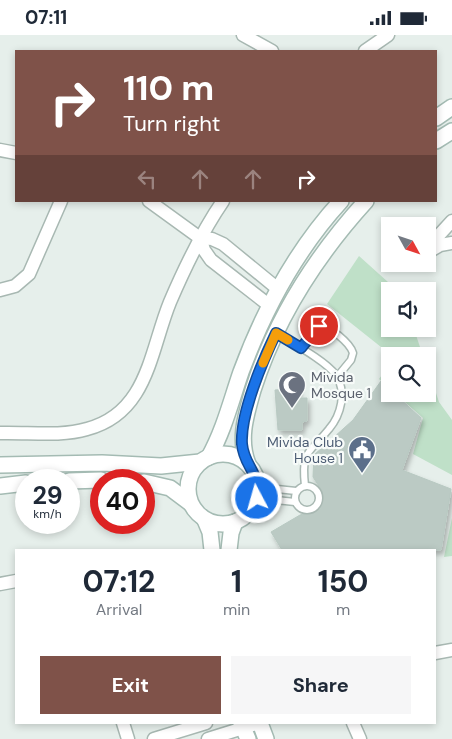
<!DOCTYPE html>
<style>
body{margin:0;font-family:"DM Sans",sans-serif;background:#f6f6f7;color:#1f2937;height:100vh;display:flex;flex-direction:column;font-size:19px;white-space:nowrap}
*{box-sizing:border-box;margin:0}
p{font-size:16px;color:#747a83}
.icon{flex:none;width:28px;height:28px;fill:none;stroke:currentColor;stroke-width:2;stroke-linecap:round;stroke-linejoin:round}
.map{position:relative;flex:1;overflow:hidden}
.side{position:absolute;left:15px;top:514px;width:421px;height:175px;display:flex;flex-direction:column;background:#fff;border-radius:0px;box-shadow:0 2px 8px #0003}
.side>*{flex:none}
.guide{position:absolute;left:15px;top:15px;width:422px;height:152px;border-radius:0px;box-shadow:0 2px 8px #0003;background:#7f5249;color:#fff;overflow:hidden}
.needle{width:32px;rotate:130deg}
.tools{position:absolute;left:381px;top:182px;display:grid;gap:10px}
.tools a{display:grid;place-items:center;width:55px;height:55px;border-radius:0px;background:#fff;box-shadow:0 2px 8px #0003;font-size:25px}
.speed{position:absolute;left:15px;top:434px;display:flex;gap:10px;font-size:25px;font-weight:700;text-align:center}
.speed>*{display:grid;place-content:center;width:65px;height:65px;border-radius:50%;background:#fff;box-shadow:0 2px 8px #0003;line-height:1}
.speed small{font-size:12px;font-weight:400}
.speed .limit{border:8px solid #d22;background:#fff;color:#111}
.pin{position:absolute;display:grid;place-items:center;width:42px;height:42px;color:#fff;margin:-21px;border:2px solid #fff;border-radius:50%;box-shadow:0 1px 5px #0007}
.me{position:absolute;width:55px;margin:-28px;rotate:354deg;stroke-linejoin:round;filter:drop-shadow(0 0 4px #0008)}
.turn{display:flex;align-items:center;gap:18px;height:105px;padding:0 25px;font-size:22px}
.turn .icon{width:65px;height:65px;stroke-width:2.5}
.turn b{display:block;font-size:35px;line-height:42px}
.lanes{display:flex;align-items:center;height:48px;padding:0 25px;background:#0003;justify-content:center;gap:25px;direction:ltr}
.lanes .off{opacity:.35}
.eta{display:flex;justify-content:space-evenly;align-items:center;height:85px;text-align:center}
.eta b{font-size:30px;font-weight:700;line-height:35px}
.cta{display:flex;gap:10px;margin-top:auto;padding:10px 25px}
.cta a{flex:1;height:58px;border-radius:0px;background:#7f5249;color:#fff;font-size:20px;font-weight:700;line-height:58px;text-align:center}
.cta a+a{background:#f6f6f7;color:#1f2937}
.status{display:flex;justify-content:space-between;align-items:center;height:35px;padding:0 25px;background:#fff;direction:ltr}
.status svg{height:14px;fill:currentColor}
.map>svg:first-child{display:block}
.green{fill:#bfe0c8}
.building{fill:#bbcac4;stroke:#b8c9c2;filter:url(#shadow)}
.lines{fill:none;stroke-linecap:round;stroke-linejoin:round}
.lane-casing{stroke:#a8b8b2;stroke-width:9}
.street-casing{stroke:#a8b8b2;stroke-width:15}
.secondary-casing{stroke:#a4bbb3;stroke-width:18}
.lane{stroke:#fff;stroke-width:6}
.street{stroke:#fff;stroke-width:12}
.secondary{stroke:#fff;stroke-width:15}
.route-casing{stroke:#114b97;stroke-width:12}
.route{stroke:#1a73e8;stroke-width:9}
.slow{stroke:#f59e0b;stroke-width:9}
.labels{text-anchor:middle;dominant-baseline:central;stroke-width:4.5;stroke-linejoin:round;paint-order:stroke}
.worship-label{font-size:14px;fill:#5b616d;stroke:#f7fbf9;text-anchor:start}
.service-label{font-size:14px;fill:#4e5e75;stroke:#f7fbf9;text-anchor:end}
</style>
<div class="status"><b>07:11</b><svg viewBox="0 0 49 12"><path d="M0 12V9h3v3zM5 12V6h3v6zM10 12V3h3v9zM15 12V0h3v12zM26 1h20v11H26zM47 4h2v5h-2z"/></svg></div>
<div class="map">
<svg width="452" height="704" viewBox="0 0 452 704">
<defs>
<filter id="shadow"><feDropShadow dx="2.5" dy="4" stdDeviation="2.5" flood-color="#0004"/></filter>
</defs>
<rect width="100%" height="100%" fill="#e6efeb"/>
<g class="green">
<path d="M359,221L398,256H390V294H414L423,321H390V353L379,344L385,336L381,312L327,269Z"/>
<path d="M428,334L439,367L452,385V440L413,419L423,383L396,359H428Z"/>
<path d="M452,483V521L444,522Z"/>
</g>
<g class="building">
<path d="M381,346L390,354V359H395L421,383L402,435L451,454L441,515H282L271,497L300,480L320,474L322,456L313,442L314,420L353,385Z"/>
<path d="M298,353L299,363H307V386L302,387V395H278L275,355Z"/>
</g>
<g class="lines">
<defs>
<g id="lane">
<path d="M276,298C292,308 325,325 336,340C347,357 341,380 329,394C309,419 301,414 305,451"/>
<path d="M301,313L319,291C330,291 350,308 353,318L351,325L337,342"/>
<circle cx="307" cy="463" r="12"/>
<path d="M258,452L296,456"/>
<path d="M257,463L295,467"/>
</g>
<g id="street">
<path d="M243,0L272,16"/>
<path d="M365,16L388,0"/>
<path d="M0,115L16,118"/>
<path d="M149,166L200,203L212,204L223,209L278,254"/>
<path d="M200,203L204,215L211,225L270,271"/>
<path d="M430,216L440,210L452,208"/>
<path d="M428,228L429,211L452,186"/>
<path d="M0,255L15,251L29,239L61,166"/>
<path d="M0,398C28,397 60,402 87,394C148,378 150,316 170,267C185,232 201,198 223,166"/>
<path d="M0,549L16,546"/>
<path d="M435,618L452,615"/>
<path d="M123,688L128,704"/>
<path d="M353,688L360,704"/>
<path d="M154,704L206,688"/>
<path d="M208,704L259,688"/>
</g>
<g id="secondary">
<path d="M436,83L452,72"/>
<path d="M436,106L452,96"/>
<circle cx="223" cy="454" r="35"/>
<path d="M209,422C224,395 231,366 241,337C264,275 296,215 341,166"/>
<path d="M248,429C238,404 246,380 253,355C276,283 316,221 366,166"/>
<path d="M0,430L102,428L161,431L200,427"/>
<path d="M69,446L101,445"/>
<path d="M144,447L170,453L190,468"/>
<path d="M0,451L26,448"/>
<path d="M205,485L210,497L212,515"/>
<path d="M229,515L231,498L235,487"/>
<path d="M241,688L248,704"/>
<path d="M260,688L266,704"/>
</g>
</defs>
<use href="#lane" class="lane-casing"/>
<use href="#street" class="street-casing"/>
<use href="#secondary" class="secondary-casing"/>
<use href="#lane" class="lane"/>
<use href="#street" class="street"/>
<use href="#secondary" class="secondary"/>
</g>
<g class="lines">
<defs>
<path id="route" d="M257,463C260,436 244,432 242,409C240,379 263,325 276,298L301,313L319,291"/>
</defs>
<use href="#route" class="route-casing"/>
<use href="#route" class="route"/>
<path class="slow" d="M263,328L276,298L288,305"/>
</g>
<defs>
<symbol id="mosque-pin" viewBox="-11 -11 22 30"><path d="M0 17L-7.5 6A9.5 9.5 0 1 1 7.5 6Z" fill="#6b7280" stroke="#f7fbf9"/><path d="M3.5-4.9A6 6 0 1 0 3.5 4.9A5 5 0 1 1 3.5-4.9Z" fill="#fff"/></symbol>
<symbol id="civic-pin" viewBox="-11 -11 22 30"><path d="M0 17L-7.5 6A9.5 9.5 0 1 1 7.5 6Z" fill="#5c6f8a" stroke="#f7fbf9"/><path d="M-.6-6.5H3V-4.5H.6V-3L4-1V1h2V6H-6V1h2V-1L-.6-3ZM-1.2 2.5V6h2.4V2.5Z" fill="#fff"/></symbol>
</defs>
<g fill-rule="evenodd">
<use href="#mosque-pin" x="276" y="334" width="32" height="43"/>
<use href="#civic-pin" x="346" y="399" width="32" height="43"/>
</g>
<g class="labels">
<g class="worship-label">
<text x="311" y="342">Mivida<tspan x="311" dy="16">Mosque 1</tspan></text>
</g>
<g class="service-label">
<text x="343" y="407">Mivida Club<tspan x="343" dy="16">House 1</tspan></text>
</g>
</g>
</svg>
<div class="tools">
<a><svg class="needle" viewBox="-14 -14 28 28"><path d="M0-13l5 13h-10z" fill="#e53935"/><path d="M0 13l5-13h-10z" fill="#747a83"/></svg></a>
<a><svg class="icon" aria-label="sound" viewBox="0 0 24 24"><path d="M4 9h4l5-4v14l-5-4H4zM17 9q2 3 0 6"/></svg></a>
<a><svg class="icon" aria-label="search" viewBox="0 0 24 24"><circle cx="10" cy="10" r="6"/><path d="M15 15l6 6"/></svg></a>
</div>
<div class="speed"><div>29<small>km/h</small></div><div class="limit">40</div></div>
<div class="pin" style="left:319px;top:291px;background:#d93025"><svg class="icon" aria-label="arrive" viewBox="0 0 24 24"><path d="M6 21V4h12l-3 4 3 4H6"/></svg></div>
<svg class="me" style="left:257px;top:463px" viewBox="-20 -20 40 40"><circle r="17" fill="#1a73e8" stroke="#fff" stroke-width="3"/><path d="M0-11L8 9 0 5-8 9z" fill="#fff"/></svg>
<div class="guide">
<div class="turn"><svg class="icon" aria-label="right" viewBox="0 0 24 24"><path d="M7 20v-9h11M14 6l5 5-5 5"/></svg><div><b>110 m</b>Turn right</div></div>
<div class="lanes"><svg class="icon off" aria-label="left" viewBox="0 0 24 24"><path d="M17 20v-9H6M10 6l-5 5 5 5"/></svg><svg class="icon off" aria-label="ahead" viewBox="0 0 24 24"><path d="M12 20V5M6 11l6-6 6 6"/></svg><svg class="icon off" aria-label="ahead" viewBox="0 0 24 24"><path d="M12 20V5M6 11l6-6 6 6"/></svg><svg class="icon" aria-label="right" viewBox="0 0 24 24"><path d="M7 20v-9h11M14 6l5 5-5 5"/></svg></div>
</div>
<section class="side">
<div class="eta">
<div><b>07:12</b><p>Arrival</p></div>
<div><b>1</b><p>min</p></div>
<div><b>150</b><p>m</p></div>
</div>
<div class="cta"><a>Exit</a><a>Share</a></div>
</section>
</div>
